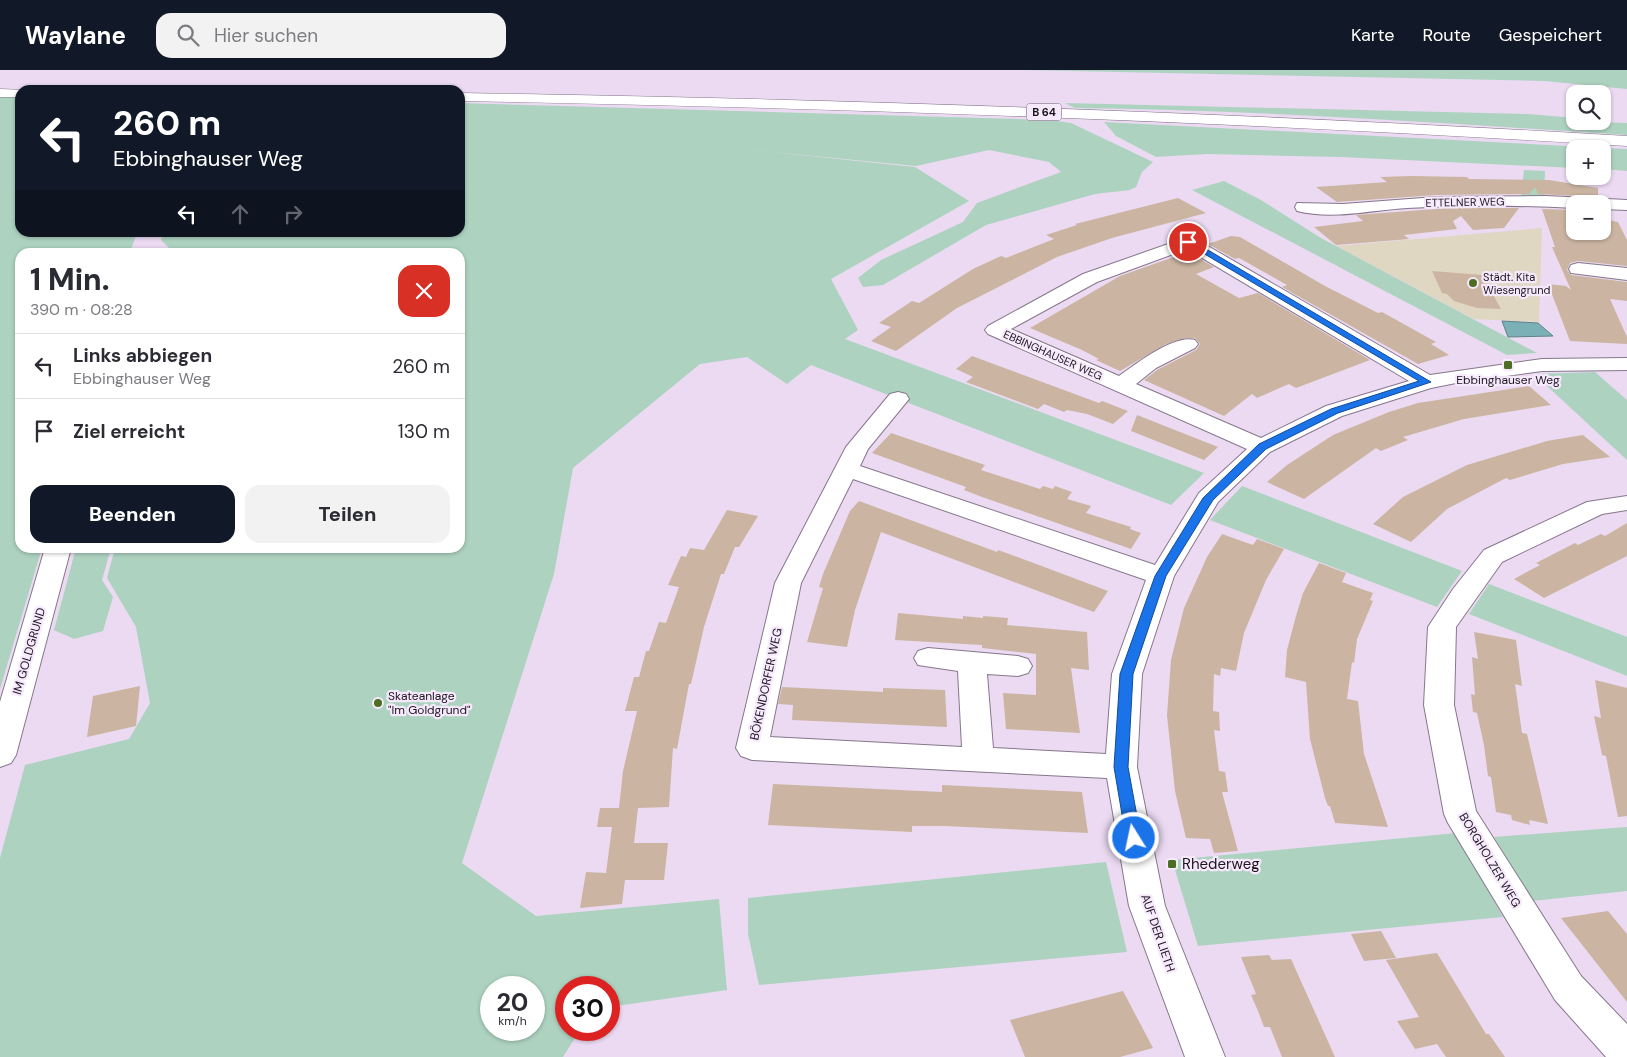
<!DOCTYPE html>
<html lang="de">
<meta charset="utf-8">
<style>
body{margin:0;font-family:"DM Sans",sans-serif;background:#f2f2f3;color:#2b2b33;height:100vh;display:flex;flex-direction:column;font-size:19px;white-space:nowrap}
*{box-sizing:border-box;margin:0}
p{font-size:16px;color:#7c7c81}
.icon{flex:none;width:28px;height:28px;fill:none;stroke:currentColor;stroke-width:2;stroke-linecap:round;stroke-linejoin:round}
.map{position:relative;flex:1;overflow:hidden}
.drawer{position:absolute;left:15px;top:178px;width:450px;height:305px;display:flex;flex-direction:column;background:#fff;border-radius:15px;box-shadow:0 1px 4px #0004}
.drawer>*{flex:none}
.banner{position:absolute;left:15px;top:15px;width:450px;height:152px;border-radius:15px;box-shadow:0 1px 4px #0004;background:#111827;color:#fff;overflow:hidden}
.controls{position:absolute;left:1566px;top:15px;display:grid;gap:10px}
.controls a{display:grid;place-items:center;width:45px;height:45px;border-radius:10px;background:#fff;box-shadow:0 1px 4px #0004;font-size:25px}
.speed{position:absolute;left:480px;top:906px;display:flex;gap:10px;font-size:25px;font-weight:700;text-align:center}
.speed>*{display:grid;place-content:center;width:65px;height:65px;border-radius:50%;background:#fff;box-shadow:0 1px 4px #0004;line-height:1}
.speed small{font-size:12px;font-weight:400}
.speed .limit{border:8px solid #d22;background:#fff;color:#111}
.pin{position:absolute;display:grid;place-items:center;width:42px;height:42px;color:#fff;margin:-21px;border:2px solid #fff;border-radius:50%;box-shadow:0 1px 5px #0007}
.me{position:absolute;width:55px;margin:-28px;rotate:350deg;stroke-linejoin:round;filter:drop-shadow(0 0 4px #0008)}
.turn{display:flex;align-items:center;gap:18px;height:105px;padding:0 15px;font-size:22px}
.turn .icon{width:65px;height:65px;stroke-width:2.5}
.turn b{display:block;font-size:35px;line-height:42px}
.lanes{display:flex;align-items:center;height:48px;padding:0 15px;background:#0003;justify-content:center;gap:25px;direction:ltr}
.lanes .off{opacity:.35}
.round{display:grid;place-items:center;flex:none;width:52px;height:52px;border-radius:15px;background:#f2f2f3}
.headline{display:flex;align-items:center;justify-content:space-between;height:85px;padding:0 15px}
h1{font-size:30px;font-weight:800;line-height:38px}
.button{display:flex;gap:10px;margin-top:auto;padding:10px 15px}
.button a{flex:1;height:58px;border-radius:15px;background:#111827;color:#fff;font-size:20px;font-weight:800;line-height:58px;text-align:center}
.button a+a{background:#f2f2f3;color:#2b2b33}
ul{padding:0;list-style:none}
li{display:flex;align-items:center;gap:15px;height:65px;padding:0 15px;border-top:1px solid #e1e1e2}
li div{flex:1}
li b{display:block;font-size:19px}
li em{font-style:normal}
header{display:flex;align-items:center;gap:30px;box-sizing:border-box;height:70px;padding:0 25px;background:#111827;color:#fff}
header strong{font-size:24px}
nav{display:flex;gap:28px;margin-inline-start:auto;font-size:18px}
.search{width:350px;height:45px;background:#f2f2f3;display:flex;align-items:center;gap:12px;box-sizing:border-box;padding:0 18px;border-radius:15px;color:#7c7c81;font-size:19px}
.map>svg:first-child{display:block}
.education{fill:#dfd7c2}
.green{fill:#add3c0;fill-rule:evenodd}
.water{fill:#7bb0b7;stroke:#5e8289}
.building{fill:#cbb5a2}
.lines{fill:none;stroke-linecap:round;stroke-linejoin:round}
.minor-casing{stroke:#86778c;stroke-width:2}
.highway-casing{stroke:#86778c;stroke-width:1}
.minor{fill:#fff;fill-rule:evenodd}
.highway{fill:#fff;fill-rule:evenodd}
.route{fill:#1a73e8;stroke:#114b97}
.poi-dot{fill:#4d6d23;stroke:#f7e9fc;stroke-width:2}
.labels{text-anchor:middle;dominant-baseline:central;stroke-width:4.5;stroke-linejoin:round;paint-order:stroke}
.shield{fill:#f7e9fc;stroke:#5d5561;stroke-width:1}
.shield-label{font-size:11px;font-weight:bold;fill:#1b151e}
.far-street-label{font-size:11px;fill:#1b151e;stroke:#f7e9fc}
.far-poi-label{font-size:11px;fill:#1b151e;stroke:#f7e9fc;text-anchor:start}
.poi-label{font-size:12px;fill:#1b151e;stroke:#f7e9fc}
.street-label{font-size:12px;fill:#1b151e;stroke:#f7e9fc}
.near-poi-label{font-size:15px;fill:#1b151e;stroke:#f7e9fc;text-anchor:start}
</style>
<header>
<strong>Waylane</strong>
<div class="search"><svg class="icon" aria-label="search" viewBox="0 0 24 24"><circle cx="10" cy="10" r="6"/><path d="M15 15l6 6"/></svg>Hier suchen</div>
<nav><a>Karte</a><a>Route</a><a>Gespeichert</a></nav>
</header>
<div class="map">
<svg width="1627" height="987" viewBox="0 0 1627 987">
<rect width="100%" height="100%" fill="#ebdaf2"/>
<path class="education" d="M1542,158L1539,252L1474,249L1336,176Z"/>
<g class="green">
<path d="M1026,0H1627V19L1545,11Z"/>
<path d="M0,27H20V162L137,163L130,182H20V478H42L0,619Z"/>
<path d="M460,33L1050,50L1071,53L1153,92L1142,102L1136,117L1130,120L1095,124L986,155L883,215L863,217L858,208L881,190L963,152L977,133L1061,102L1049,92L989,80L916,96L753,80L915,97L969,131L831,209L858,260L845,269L1204,403L1171,435L811,295L787,314L747,287L700,294L573,398L554,504L462,793L536,846L719,829L727,920L609,937V918H566V960H580L563,987H0V788L25,695L129,669L150,633L136,557L107,508L115,478H460V182H179L171,180L161,170L163,163L460,162ZM491,918H534V960H491Z"/>
<path d="M1065,33L1528,44L1575,48V51L1627,53V65C1443,53 1259,40 1075,38Z"/>
<path d="M1104,52L1627,79V101L1603,99L1602,79H1575V98L1341,87L1206,84L1156,87L1116,66Z"/>
<path d="M1524,100L1545,101L1544,127L1521,126Z"/>
<path d="M1224,111L1261,130L1321,168L1537,283L1507,285L1192,120Z"/>
<path d="M1595,302L1627,330V390L1534,304Z"/>
<path d="M1242,416L1462,501L1437,537L1210,450Z"/>
<path d="M76,478H111L102,510L113,527L103,561L74,569L54,560Z"/>
<path d="M1489,514L1627,567V606L1469,544Z"/>
<path d="M1627,757V821L1532,831L1494,767Z"/>
<path d="M1456,763L1503,847L1198,876L1172,790Z"/>
<path d="M1106,792L1127,882L759,915L748,864V828Z"/>
</g>
<path class="water" d="M1502,251L1538,253L1553,266L1508,267Z"/>
<g class="building">
<path d="M1411,106L1467,107L1469,109L1549,110L1598,118V127L1538,124L1535,117L1529,124L1436,125L1337,132L1316,117L1387,112L1380,107Z"/>
<path d="M1178,128L1206,143L1112,168L1057,187L957,238L896,281L871,271L891,257L879,253L912,231L919,233L973,199L1001,186L1006,188L1054,169L1046,165L1077,155L1075,154Z"/>
<path d="M1449,138H1519L1504,158L1473,160L1461,146L1453,151L1457,159L1404,165L1409,169L1336,175L1314,157L1363,151L1356,145Z"/>
<path d="M1542,139L1575,140V161H1602V149L1618,152L1627,170V196L1578,191L1570,193L1567,200L1571,205L1627,212V231L1610,229L1627,267V274L1570,271L1548,214L1566,216L1571,220L1552,177H1555Z"/>
<path d="M1231,166L1240,167L1325,216L1378,243L1382,242L1436,272L1431,274L1449,285L1418,294L1282,217L1287,215L1239,188L1235,189L1208,174Z"/>
<path d="M1188,182L1214,197L1196,204L1239,228L1258,223L1370,290L1296,318L1289,314L1257,328L1252,324L1224,346L1144,310L1157,300L1196,280L1200,274L1195,268H1186L1166,274L1120,301L1096,290L1099,289L1082,280L1030,258L1120,206Z"/>
<path d="M1432,201L1482,205L1501,239L1477,238L1454,231L1447,224L1442,223Z"/>
<path d="M972,286L1099,333L1102,331L1128,341L1113,354L1087,344L1067,340L1064,342L1044,334L1038,339L966,312L973,307L956,299Z"/>
<path d="M1529,316L1551,335L1464,349L1403,367L1408,370L1381,381L1376,378L1304,429L1267,412L1287,395L1333,365L1389,342L1418,333Z"/>
<path d="M1137,345L1218,377L1204,390L1131,361Z"/>
<path d="M891,363L985,395L981,400L1040,419L1043,416L1053,419L1055,416L1072,422L1067,429L1091,436L1086,443L1131,457L1130,459L1141,463L1131,479L982,427L964,420L966,417L872,383Z"/>
<path d="M1583,365L1610,387L1563,394L1510,410L1506,408L1447,439L1411,472L1373,454L1403,427L1467,395L1547,371Z"/>
<path d="M859,431L997,482L998,480L1039,495L1108,521L1094,542L881,462L855,540L847,577L807,572L823,518L819,517L823,504L850,441Z"/>
<path d="M727,440L758,446L739,477H735L724,504H721L704,557L691,614H689L677,679L673,678L669,737L638,738L634,773H668L664,810H625L622,834L580,838L586,802L606,803L612,757H597L600,738H619L623,701L637,641H625L634,607H639L646,581H649L659,552L666,553L679,517L668,515L681,486L686,487L690,478L704,480Z"/>
<path d="M1627,453V486L1544,528L1514,509L1540,495L1536,493L1575,473L1578,475L1601,464L1605,466Z"/>
<path d="M1222,464L1253,475L1257,469L1284,479L1266,510L1244,563L1236,601L1221,598L1220,606L1214,604L1213,641L1219,642L1220,661L1214,660L1219,701L1225,702L1228,722H1222L1238,781L1214,783L1210,769L1186,768L1175,721L1167,645L1171,590L1184,538L1207,487Z"/>
<path d="M1319,493L1346,503L1342,512L1373,523L1370,530L1373,531L1357,569L1354,593L1352,592L1347,629L1358,631L1364,684L1388,757L1335,753L1330,736H1328L1325,728L1310,669L1306,612L1285,607L1287,580L1296,546L1303,523Z"/>
<path d="M898,543L963,549V546L983,548V546L1008,548L1007,555L1087,562L1089,600L1071,598L1080,663L1006,659L1003,623L1036,625V584L982,578V575L895,570Z"/>
<path d="M1474,562L1516,570L1522,616L1515,614L1522,663L1527,664L1548,754L1529,750L1530,755L1512,750L1511,745L1496,742L1491,707L1488,706L1484,675L1477,643L1473,642L1471,624L1475,625L1472,587L1478,589Z"/>
<path d="M1595,610L1627,618V746L1618,747L1606,686L1602,685L1594,646L1601,648Z"/>
<path d="M140,616L136,656L87,667L93,626Z"/>
<path d="M782,617L883,622V618L945,620L947,657L792,650L793,635L778,634Z"/>
<path d="M773,714L942,722V715L1082,722L1088,763L945,756H912V762L768,755Z"/>
<path d="M1608,841L1627,864V932L1561,848Z"/>
<path d="M1381,861L1396,888L1364,891L1351,864Z"/>
<path d="M1437,883L1486,964H1489L1505,987H1446L1437,974L1415,979L1397,951L1419,947L1386,890Z"/>
<path d="M1269,885L1272,890L1291,889L1335,987H1282L1270,957H1264L1258,941L1251,925L1256,924L1241,887Z"/>
<path d="M1123,921L1153,978L1120,987H1025L1010,950Z"/>
</g>
<g class="lines">
<defs>
<g id="minor">
<path d="M1546,126L1627,130V140L1602,139V134H1575V138C1519,135 1463,135 1407,138C1371,140 1333,150 1297,141L1295,137L1297,133L1343,134L1436,127Z"/>
<path d="M1188,167L1194,168L1430,305L1542,289L1627,288V300L1542,301L1456,313L1431,318L1342,346L1270,382L1218,432L1174,506L1142,604L1137,697L1165,836L1225,987H1185L1129,836L1107,708L752,690L741,686L736,678L775,513L846,377L890,324L898,322L906,324L909,329L868,379L860,396L1155,495L1199,423L1247,379L988,264L985,260L988,256L1083,204ZM1187,179L1409,311L1326,336L1261,368L1136,314L1156,298L1195,278L1198,274L1195,270C1174,264 1136,294 1119,306L1011,259L1097,212ZM853,409L1146,510L1112,604L1106,684L993,678L987,604L1018,606L1028,603L1032,596L1028,589L1018,586L928,578L918,581L914,588L918,595L958,601L962,677L770,667L801,513Z"/>
<path d="M1578,193L1627,198V210L1571,203L1569,199L1571,195Z"/>
<path d="M1627,426V440L1602,444L1502,492L1456,557L1454,635L1476,741L1581,906L1627,954V987H1606L1555,930L1448,753L1444,744L1424,635L1428,557L1453,519L1484,480L1587,432Z"/>
<path d="M45,478H71L16,685L11,693L0,697V632Z"/>
</g>
<g id="highway">
<path d="M0,19L25,20H20V27H0Z"/>
<path d="M460,23C849,29 1238,43 1627,66V76C1238,52 849,38 460,31Z"/>
</g>
</defs>
<use href="#minor" class="minor-casing"/>
<use href="#highway" class="highway-casing"/>
<use href="#minor" class="minor"/>
<use href="#highway" class="highway"/>
</g>
<path class="route" d="M1186,170H1191L1431,312L1338,343L1266,379L1213,430L1166,506L1133,604L1128,697L1141,768L1139,772H1129L1126,768L1114,697L1120,604L1155,506L1203,428L1259,374L1331,339L1419,311L1186,173Z"/>
<g class="poi-dot">
<circle cx="1473" cy="213" r="5"/>
<rect x="1503" y="290" width="10" height="10" rx="2.5"/>
<circle cx="378" cy="633" r="5"/>
<rect x="1167" y="789" width="10" height="10" rx="2.5"/>
</g>
<g class="labels">
<rect class="shield" x="1026.5" y="33.5" width="35" height="17" rx="4"/>
<g class="shield-label">
<text x="1044" y="42">B 64</text>
</g>
<g class="far-street-label">
<text transform="translate(1465 132) rotate(-1)">ETTELNER WEG</text>
<text transform="translate(1053 285) rotate(24)">EBBINGHAUSER WEG</text>
</g>
<g class="far-poi-label">
<text x="1483" y="207">Städt. Kita<tspan x="1483" dy="13">Wiesengrund</tspan></text>
</g>
<g class="poi-label">
<text x="1508" y="310">Ebbinghauser Weg</text>
<text x="388" y="626" text-anchor="start">Skateanlage<tspan x="388" dy="14">"Im Goldgrund"</tspan></text>
</g>
<g class="street-label">
<text transform="translate(29 581) rotate(-74)">IM GOLDGRUND</text>
<text transform="translate(766 614) rotate(-78)">BÖKENDORFER WEG</text>
<text transform="translate(1490 790) rotate(59)">BORGHOLZER WEG</text>
<text transform="translate(1158 863) rotate(71)">AUF DER LIETH</text>
</g>
<g class="near-poi-label">
<text x="1182" y="794">Rhederweg</text>
</g>
</g>
</svg>
<div class="controls">
<a><svg class="icon" aria-label="search" viewBox="0 0 24 24"><circle cx="10" cy="10" r="6"/><path d="M15 15l6 6"/></svg></a>
<a>+</a>
<a>−</a>
</div>
<div class="speed"><div>20<small>km/h</small></div><div class="limit">30</div></div>
<div class="pin" style="left:1188px;top:172px;background:#d93025"><svg class="icon" aria-label="arrive" viewBox="0 0 24 24"><path d="M6 21V4h12l-3 4 3 4H6"/></svg></div>
<svg class="me" style="left:1134px;top:768px" viewBox="-20 -20 40 40"><circle r="17" fill="#1a73e8" stroke="#fff" stroke-width="3"/><path d="M0-11L8 9 0 5-8 9z" fill="#fff"/></svg>
<div class="banner">
<div class="turn"><svg class="icon" aria-label="left" viewBox="0 0 24 24"><path d="M17 20v-9H6M10 6l-5 5 5 5"/></svg><div><b>260 m</b>Ebbinghauser Weg</div></div>
<div class="lanes"><svg class="icon" aria-label="left" viewBox="0 0 24 24"><path d="M17 20v-9H6M10 6l-5 5 5 5"/></svg><svg class="icon off" aria-label="ahead" viewBox="0 0 24 24"><path d="M12 20V5M6 11l6-6 6 6"/></svg><svg class="icon off" aria-label="right" viewBox="0 0 24 24"><path d="M7 20v-9h11M14 6l5 5-5 5"/></svg></div>
</div>
<section class="drawer">
<div class="headline"><div><h1>1 Min.</h1><p>390 m · 08:28</p></div><a class="round" style="background:#d93025;color:#fff"><svg class="icon" aria-label="close" viewBox="0 0 24 24"><path d="M6 6l12 12M18 6L6 18"/></svg></a></div>
<ul>
<li><svg class="icon" aria-label="left" viewBox="0 0 24 24"><path d="M17 20v-9H6M10 6l-5 5 5 5"/></svg><div><b>Links abbiegen</b><p>Ebbinghauser Weg</p></div><em>260 m</em></li>
<li><svg class="icon" aria-label="arrive" viewBox="0 0 24 24"><path d="M6 21V4h12l-3 4 3 4H6"/></svg><div><b>Ziel erreicht</b></div><em>130 m</em></li>
</ul>
<div class="button"><a>Beenden</a><a>Teilen</a></div>
</section>
</div>
